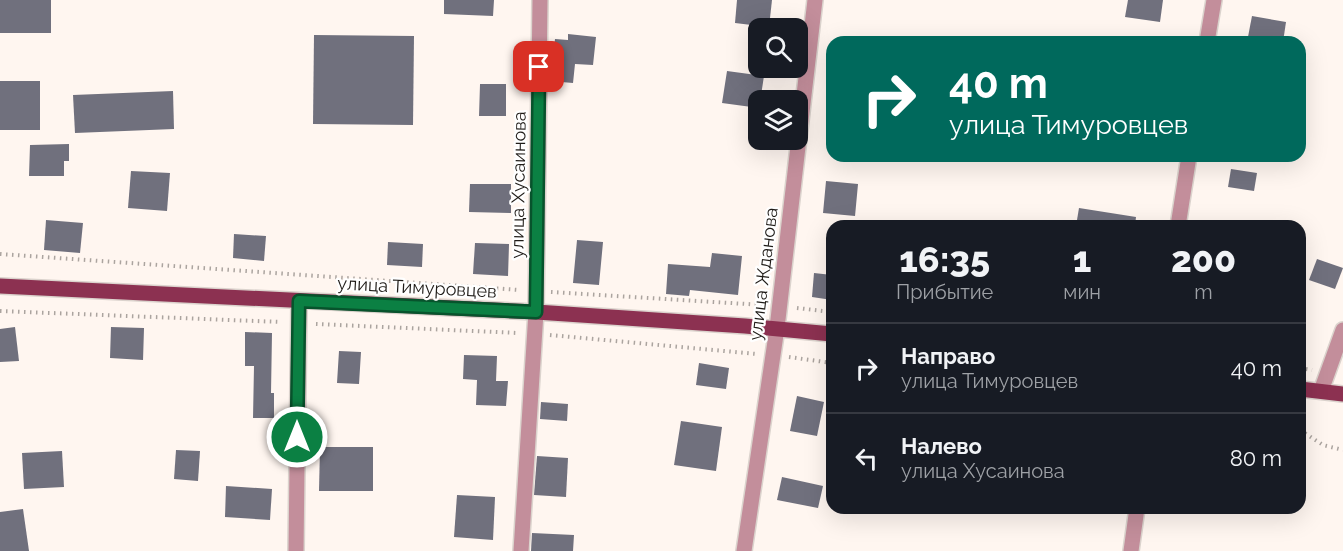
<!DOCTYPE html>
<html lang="ru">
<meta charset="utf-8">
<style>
body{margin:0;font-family:Raleway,sans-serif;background:#20242c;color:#f1f3f6;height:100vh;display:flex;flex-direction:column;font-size:22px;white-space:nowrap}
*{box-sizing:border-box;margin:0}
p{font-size:20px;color:#9ea1a6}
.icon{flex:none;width:33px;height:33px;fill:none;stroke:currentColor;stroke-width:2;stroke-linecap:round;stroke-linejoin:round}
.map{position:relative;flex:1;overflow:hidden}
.drawer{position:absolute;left:826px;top:220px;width:480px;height:294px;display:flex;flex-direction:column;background:#171b24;border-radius:18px;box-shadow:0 6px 24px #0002}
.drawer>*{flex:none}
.guide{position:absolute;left:826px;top:36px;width:480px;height:126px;border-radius:18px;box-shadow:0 6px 24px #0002;background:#00695c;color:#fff;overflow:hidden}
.buttons{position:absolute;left:748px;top:18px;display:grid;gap:12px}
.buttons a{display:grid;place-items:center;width:60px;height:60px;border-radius:12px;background:#171b24;box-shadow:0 6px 24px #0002;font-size:30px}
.pin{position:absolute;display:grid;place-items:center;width:51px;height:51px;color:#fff;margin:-26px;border-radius:12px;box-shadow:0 3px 9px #0006}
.me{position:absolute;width:66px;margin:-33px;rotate:0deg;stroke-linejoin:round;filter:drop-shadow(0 0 4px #0008)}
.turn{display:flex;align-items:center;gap:21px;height:126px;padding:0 24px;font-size:27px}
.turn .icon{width:78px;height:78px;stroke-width:2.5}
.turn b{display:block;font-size:42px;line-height:51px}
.eta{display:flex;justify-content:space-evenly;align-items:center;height:102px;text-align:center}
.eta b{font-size:36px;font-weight:800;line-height:42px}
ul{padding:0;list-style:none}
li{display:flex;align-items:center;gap:18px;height:90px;padding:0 24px;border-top:2px solid #363941}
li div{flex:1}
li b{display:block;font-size:22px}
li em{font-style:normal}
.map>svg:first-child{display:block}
.building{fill:#70707d}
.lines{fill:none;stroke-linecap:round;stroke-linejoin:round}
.minor-casing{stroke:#dbd3cd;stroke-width:18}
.major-casing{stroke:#dbd3cd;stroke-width:18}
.path{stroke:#aba49f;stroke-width:4;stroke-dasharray:1.5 4.5;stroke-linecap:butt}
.minor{stroke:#c38e9b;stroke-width:15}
.major{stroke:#8c3151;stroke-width:15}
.route-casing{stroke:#07532c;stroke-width:15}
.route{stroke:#0b8043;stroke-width:10}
.labels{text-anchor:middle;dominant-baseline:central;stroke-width:4.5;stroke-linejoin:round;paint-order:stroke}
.street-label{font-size:18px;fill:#1f1b17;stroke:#fff}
</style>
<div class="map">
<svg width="1343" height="551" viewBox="0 0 1343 551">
<rect width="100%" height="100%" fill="#fff6f0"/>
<g class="building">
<rect x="0" y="0" width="51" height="33"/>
<path d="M444,0H494L493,16L444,14Z"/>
<path d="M737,0H772L769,27L735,23Z"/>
<path d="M1128,0H1163L1160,22L1125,17Z"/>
<path d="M1252,16L1286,22L1283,42H1247Z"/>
<path d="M568,34L596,37L593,65L575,64L573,83L550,81L555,39L568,40Z"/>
<path d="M314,35L414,36L413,125L313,124Z"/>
<path d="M727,71L764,76L759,108L722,103Z"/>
<rect x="0" y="81" width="40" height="49"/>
<path d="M480,84H506V116H479Z"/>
<path d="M173,91L174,129L75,133L73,95Z"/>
<path d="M69,144V161H64V176H29L30,145Z"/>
<path d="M1231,169L1257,173L1254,191L1228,187Z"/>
<path d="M131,171L170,173L167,211L128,208Z"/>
<path d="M826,181L858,184L855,216L823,213Z"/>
<path d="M470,184H511V213L469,212Z"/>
<path d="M1079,208L1136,217L1135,226H1076Z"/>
<path d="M46,220L83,223L80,253L44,250Z"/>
<path d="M234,234L266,236L264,261L233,258Z"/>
<path d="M577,240L603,242L599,285L573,283Z"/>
<path d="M388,242L423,244L422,267L387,265Z"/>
<path d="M475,243L509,244L508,276L473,274Z"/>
<path d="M712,253L742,256L738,295L690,290L689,296L666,294L668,264L710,267Z"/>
<path d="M1317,259L1343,268L1335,289L1309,280Z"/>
<path d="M814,273L832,275V300L812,297Z"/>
<path d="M15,327L19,361L0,362V329Z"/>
<path d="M111,327L144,328L143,360L110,358Z"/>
<path d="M245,332L272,333L271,393H274V418H253L254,366H245Z"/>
<path d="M339,351L361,352L359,384L337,383Z"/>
<path d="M464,355L497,356L496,381H508L506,406L476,405L477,380L463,379Z"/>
<path d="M699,363L729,368L726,389L696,385Z"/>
<path d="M797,396L824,402L817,436L790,431Z"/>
<path d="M541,402L568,404L567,421L540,419Z"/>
<path d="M681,421L722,427L716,471L674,465Z"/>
<path d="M320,447H373V491H319Z"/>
<path d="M176,450L200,451L198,481L174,479Z"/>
<path d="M62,451L64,487L24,489L22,453Z"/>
<path d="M537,456L568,458L566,497L534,495Z"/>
<path d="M782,477L823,486L818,508L777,500Z"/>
<path d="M226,486L272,489L270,520L225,517Z"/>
<path d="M457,495L495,497L493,540L454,537Z"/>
<path d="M23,509L29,551H0V512Z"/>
<path d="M532,533L574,535L573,551H531Z"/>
</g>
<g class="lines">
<defs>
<g id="minor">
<path d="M1207,42L1214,0"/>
<path d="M1178,226L1189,156"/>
<path d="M1321,391L1343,330"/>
<path d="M296,551L299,301"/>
<path d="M521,551L536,312L540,0"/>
<path d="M744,551L777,328L815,0"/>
<path d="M1131,551L1137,508"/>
</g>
<g id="major">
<path d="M0,286L536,312L745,326L832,334"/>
<path d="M1300,389L1343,394"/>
</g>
</defs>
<use href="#minor" class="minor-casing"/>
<use href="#major" class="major-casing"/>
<g class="path">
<path d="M0,254L520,290"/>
<path d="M551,292L763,305"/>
<path d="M797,308L832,312"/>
<path d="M0,311L281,322"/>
<path d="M316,324L518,333"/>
<path d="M550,335L757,354"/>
<path d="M789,357L832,363"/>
<path d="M1300,368L1312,370"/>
<path d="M1300,430L1323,445L1343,450"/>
</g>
<use href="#minor" class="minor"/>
<use href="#major" class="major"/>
</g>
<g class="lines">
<defs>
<path id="route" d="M297,437L299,301L536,312L539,67"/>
</defs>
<use href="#route" class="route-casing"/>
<use href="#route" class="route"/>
</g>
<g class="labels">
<g class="street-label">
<text transform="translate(518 185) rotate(-89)">улица Хусаинова</text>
<text transform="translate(763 274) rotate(-83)">улица Жданова</text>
<text transform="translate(417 287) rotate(3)">улица Тимуровцев</text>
</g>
</g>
</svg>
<div class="buttons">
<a><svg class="icon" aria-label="search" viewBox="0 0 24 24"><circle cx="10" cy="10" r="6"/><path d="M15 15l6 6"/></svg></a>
<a><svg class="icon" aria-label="layers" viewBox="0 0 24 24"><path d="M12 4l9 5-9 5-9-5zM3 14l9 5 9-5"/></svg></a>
</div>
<div class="pin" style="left:539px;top:67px;background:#d93025"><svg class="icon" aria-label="arrive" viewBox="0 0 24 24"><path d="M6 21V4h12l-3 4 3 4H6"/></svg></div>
<svg class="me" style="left:297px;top:437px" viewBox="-20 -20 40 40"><circle r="17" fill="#0b8043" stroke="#fff" stroke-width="3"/><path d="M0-11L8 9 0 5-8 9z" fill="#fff"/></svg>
<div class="guide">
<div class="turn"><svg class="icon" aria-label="right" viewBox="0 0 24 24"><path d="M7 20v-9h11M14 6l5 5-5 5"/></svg><div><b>40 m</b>улица Тимуровцев</div></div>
</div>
<section class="drawer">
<div class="eta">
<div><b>16:35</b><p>Прибытие</p></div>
<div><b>1</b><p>мин</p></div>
<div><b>200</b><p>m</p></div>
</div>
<ul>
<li><svg class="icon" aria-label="right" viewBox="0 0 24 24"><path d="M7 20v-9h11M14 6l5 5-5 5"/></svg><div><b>Направо</b><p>улица Тимуровцев</p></div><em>40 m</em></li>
<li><svg class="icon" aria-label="left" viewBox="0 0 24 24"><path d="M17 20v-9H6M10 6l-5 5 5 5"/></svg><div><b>Налево</b><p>улица Хусаинова</p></div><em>80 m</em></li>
</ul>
</section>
</div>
